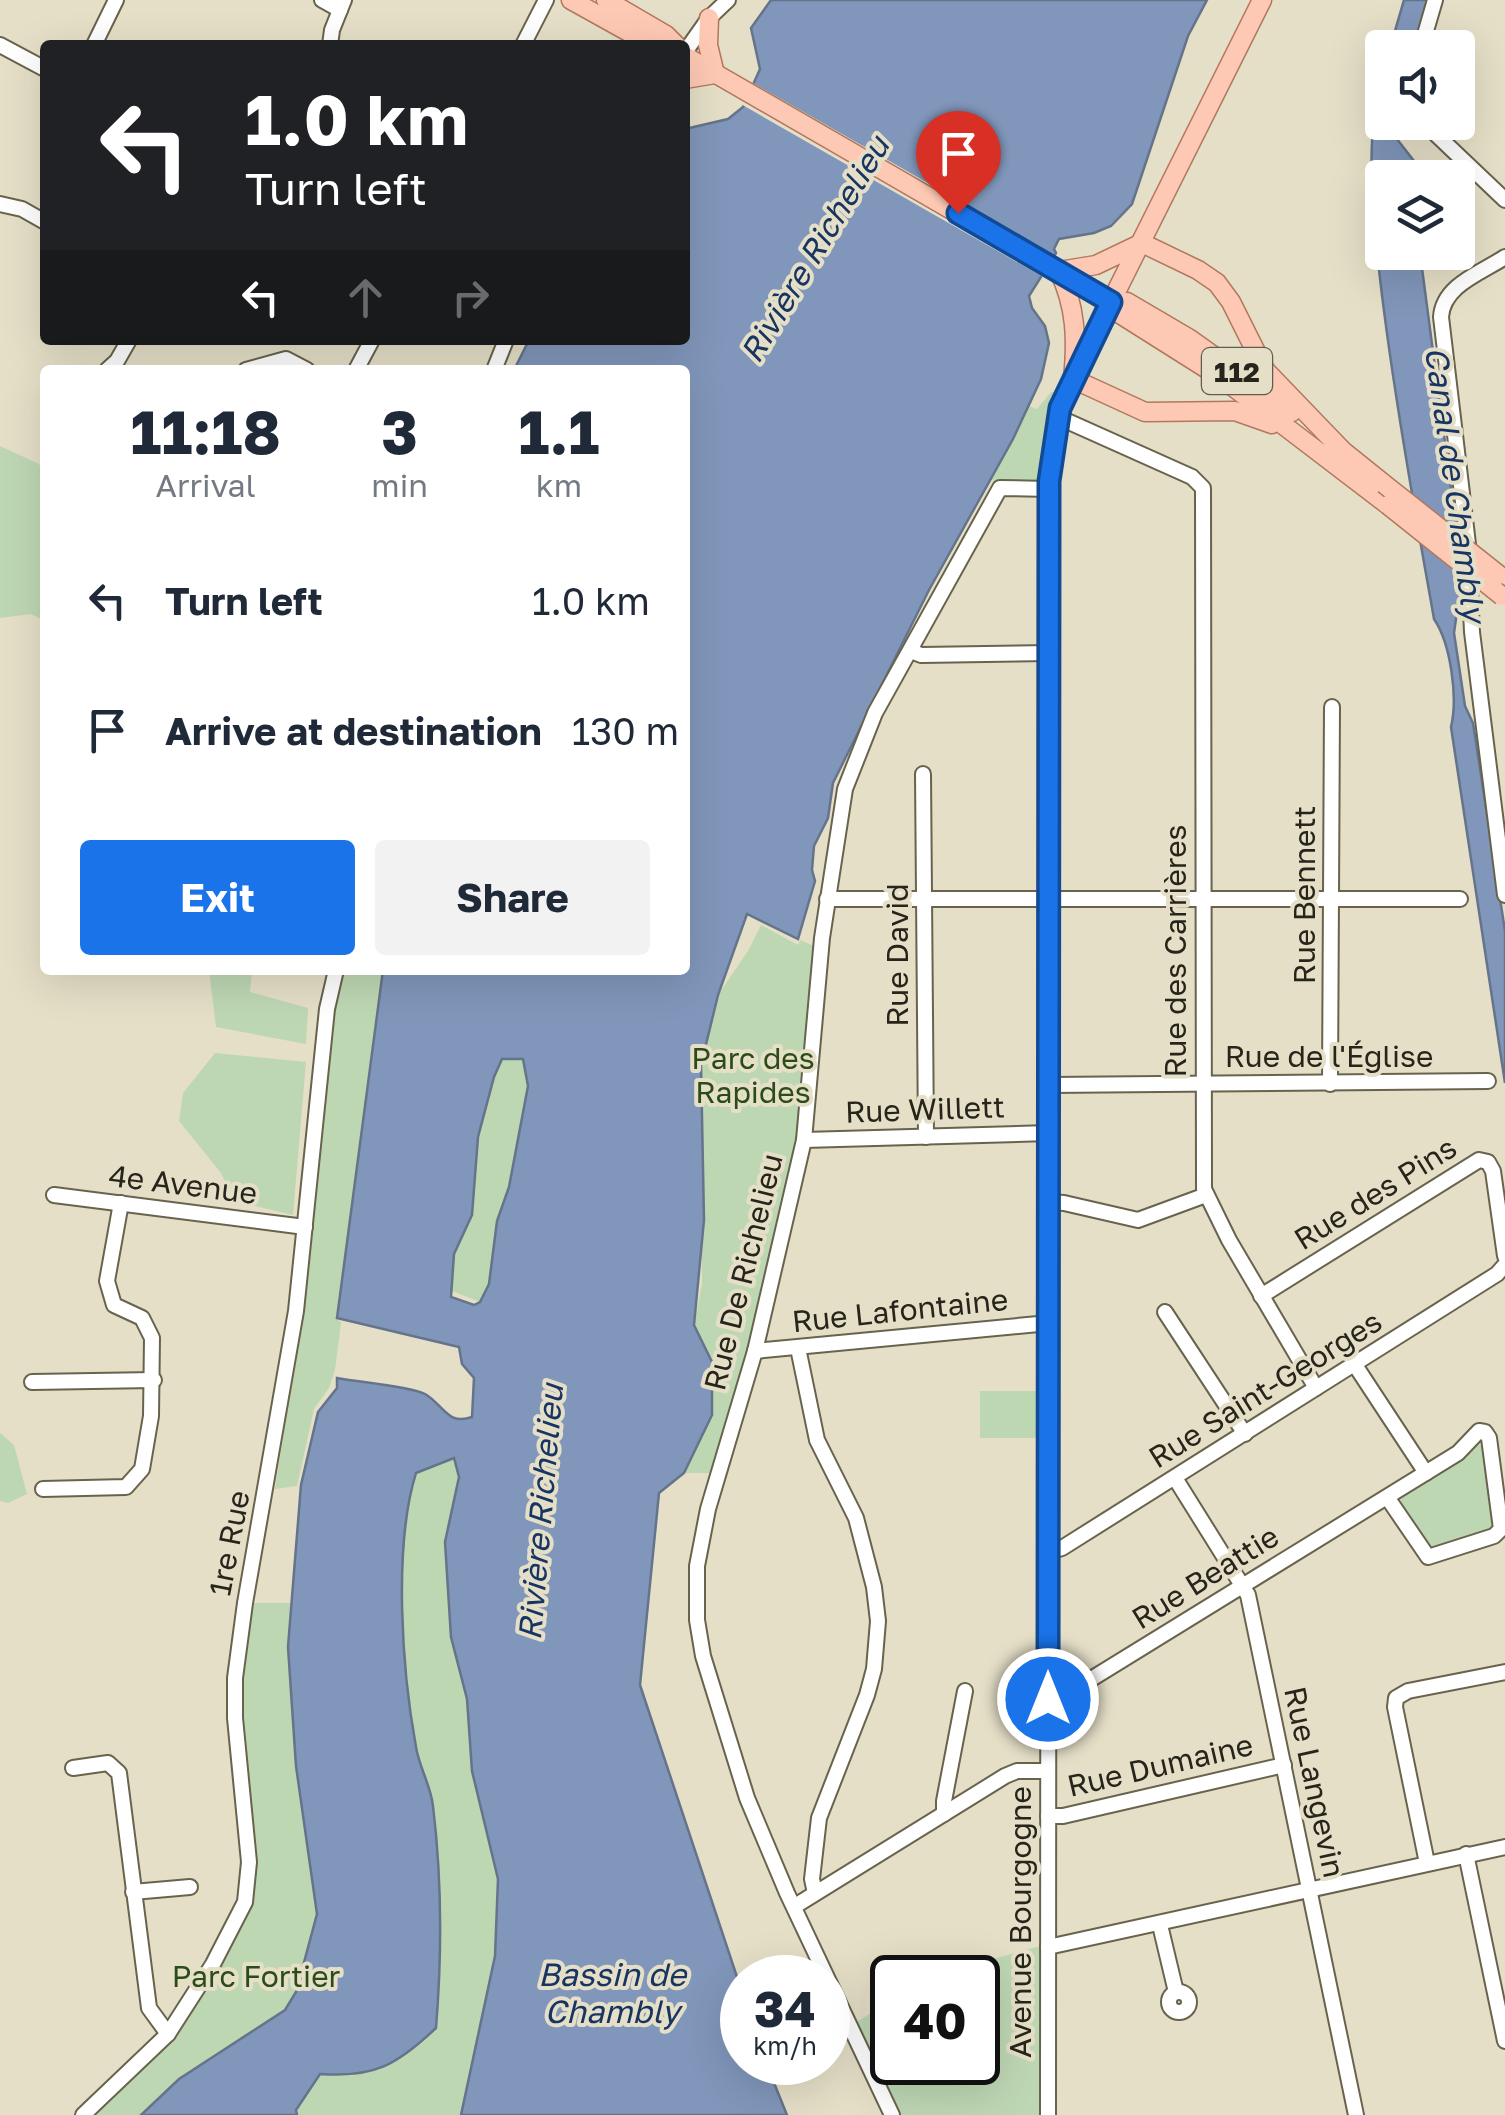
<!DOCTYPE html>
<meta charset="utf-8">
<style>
body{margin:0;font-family:"Golos Text",sans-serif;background:#f2f2f3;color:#1f2937;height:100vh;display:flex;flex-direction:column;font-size:38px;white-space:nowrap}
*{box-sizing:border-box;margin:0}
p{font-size:32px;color:#747a83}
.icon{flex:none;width:55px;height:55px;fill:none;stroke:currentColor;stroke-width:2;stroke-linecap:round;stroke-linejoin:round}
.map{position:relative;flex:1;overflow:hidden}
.sheet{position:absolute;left:40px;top:365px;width:650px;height:610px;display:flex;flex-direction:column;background:#fff;border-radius:10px;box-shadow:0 10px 40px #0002}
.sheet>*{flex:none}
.banner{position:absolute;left:40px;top:40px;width:650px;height:305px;border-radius:10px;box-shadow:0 10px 40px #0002;background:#202124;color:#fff;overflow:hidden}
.fabs{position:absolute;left:1365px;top:30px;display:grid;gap:20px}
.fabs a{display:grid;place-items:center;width:110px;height:110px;border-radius:10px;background:#fff;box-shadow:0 10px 40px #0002;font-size:50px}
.speed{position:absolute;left:720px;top:1955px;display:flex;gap:20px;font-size:50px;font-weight:700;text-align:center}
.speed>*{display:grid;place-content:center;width:130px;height:130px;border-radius:50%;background:#fff;box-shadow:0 10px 40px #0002;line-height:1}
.speed small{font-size:25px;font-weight:400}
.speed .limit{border:5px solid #111;border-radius:15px;background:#fff;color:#111}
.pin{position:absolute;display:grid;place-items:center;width:85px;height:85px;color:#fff;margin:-102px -42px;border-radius:50% 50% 50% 0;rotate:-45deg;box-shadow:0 0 10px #0007}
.pin .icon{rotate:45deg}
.me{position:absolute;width:110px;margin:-55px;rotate:0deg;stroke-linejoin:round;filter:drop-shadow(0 0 8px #0008)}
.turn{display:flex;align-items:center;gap:35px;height:210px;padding:0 40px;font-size:45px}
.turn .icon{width:130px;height:130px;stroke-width:2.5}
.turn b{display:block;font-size:70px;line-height:85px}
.lanes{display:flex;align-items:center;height:95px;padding:0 40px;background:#0003;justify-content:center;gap:50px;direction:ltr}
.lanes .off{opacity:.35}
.eta{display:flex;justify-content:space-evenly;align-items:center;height:170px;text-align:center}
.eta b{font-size:60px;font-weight:700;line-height:70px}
.primary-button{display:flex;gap:20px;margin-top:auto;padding:20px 40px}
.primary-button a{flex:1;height:115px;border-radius:10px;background:#1a73e8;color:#fff;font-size:40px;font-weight:700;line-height:115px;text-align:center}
.primary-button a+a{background:#f2f2f3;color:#1f2937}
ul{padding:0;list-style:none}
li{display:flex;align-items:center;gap:30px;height:130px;padding:0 40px}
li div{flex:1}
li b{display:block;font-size:38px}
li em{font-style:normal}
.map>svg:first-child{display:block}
.green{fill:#bed7b3}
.water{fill:#8096ba;stroke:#65748a;stroke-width:2.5;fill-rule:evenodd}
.pier{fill:#e5dfc7}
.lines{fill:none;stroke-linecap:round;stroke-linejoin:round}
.minor-casing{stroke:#68634d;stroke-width:18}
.major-casing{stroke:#b2785e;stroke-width:21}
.minor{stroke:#fff;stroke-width:14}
.major{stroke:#fec9b4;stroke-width:18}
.major-bridge-casing{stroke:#b2785e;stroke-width:21;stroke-linecap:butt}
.major-bridge{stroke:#fec9b4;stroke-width:18}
.route-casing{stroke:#114b97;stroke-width:25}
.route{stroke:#1a73e8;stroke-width:18}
.labels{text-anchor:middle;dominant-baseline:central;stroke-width:8;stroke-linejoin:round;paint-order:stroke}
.shield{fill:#e5dfc7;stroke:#605d4f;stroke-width:2.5}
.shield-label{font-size:28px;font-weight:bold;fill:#27251b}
.street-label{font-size:30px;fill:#27251b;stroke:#e5dfc7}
.park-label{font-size:30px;fill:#2a4c19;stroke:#e5dfc7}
.water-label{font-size:32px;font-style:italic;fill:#173462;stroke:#e5dfc7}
</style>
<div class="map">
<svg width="1505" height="2115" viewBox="0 0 1505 2115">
<rect width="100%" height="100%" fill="#e5dfc7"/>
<g class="green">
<path d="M1051,392H1057L1048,427L1041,481L1035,484L989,480L1028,406L1037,409Z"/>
<path d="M0,446L39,464L45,476V621L31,614L0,618Z"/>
<path d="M761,925L798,945L800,940L814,946L797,1150L760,1313L715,1473H684L712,1415V1362L694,1325L702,1284L701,1065L718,995L748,951Z"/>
<path d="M209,970H252L250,992L308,1008L306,1044L216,1027Z"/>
<path d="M336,970H383L337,1317L341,1323L335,1370L329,1388L314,1409L297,1486L275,1489L302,1316Z"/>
<path d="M215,1053L306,1062L293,1215L234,1201L221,1173L179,1121L183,1093Z"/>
<path d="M502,1059H524L528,1086L509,1187L497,1221L489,1284L480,1302L452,1291L454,1254L472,1215L478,1137L494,1077Z"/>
<rect x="980" y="1391" width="62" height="47"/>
<path d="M0,1433L14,1445L27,1494L8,1503L0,1501Z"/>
<path d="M1478,1444L1484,1447L1495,1526L1491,1531L1432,1551L1400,1505L1401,1497Z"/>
<path d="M455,1458L459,1477L445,1542L451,1637L467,1699L472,1771L498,1879L495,1956L461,2115H297L296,2110L320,2074L352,2076L436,2028C442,1954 442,1880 433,1806C430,1786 419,1767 416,1747C402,1670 393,1547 416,1473Z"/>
<path d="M245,1603H292L288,1647L296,1766L317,1914L296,1992L285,2010L179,2079L140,2115H85L168,2036L245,1902L235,1718Z"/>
<path d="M1036,1947L1041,1948L1042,2115H892L850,2026L892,2000V2062H978V1978L929,1977Z"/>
</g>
<g class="water">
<path d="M771,0H1207L1188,36L1132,204L1111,226L1094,233L1059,239L1054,249L1056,253L1029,296L1032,308L1045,326L1049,343L1041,379L1013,439L929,590L833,783L828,818L814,846L812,870L815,881L798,939L747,914L718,995L701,1065L704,1220L694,1325L712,1362V1415L684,1473L659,1493L640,1685L742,1992V2062L766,2063L787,2115H461L495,1956L498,1879L472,1771L467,1699L451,1637L445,1542L459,1477L454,1458L416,1473C393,1547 402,1671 416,1747C419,1767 431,1786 433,1806C442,1880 442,1954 436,2028C397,2065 374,2078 320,2074L296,2110L297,2115H141L179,2079L285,2010L296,1992L317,1914L296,1766L288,1647L301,1485L318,1412L337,1388V1378C357,1382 409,1386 425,1394C443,1404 447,1426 472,1417L474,1378L462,1364L459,1347L337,1318L383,970H685V370H514L529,340H685V129L728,119L743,107L760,69L751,28ZM502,1059H523L528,1086L509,1187L497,1221L489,1284L480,1302L474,1305L451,1297L454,1254L472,1215L478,1137L494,1077Z"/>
<path d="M1404,0H1428L1414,47L1390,48Z"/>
<path d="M1382,74V122L1395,123L1393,134L1414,161L1415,177L1382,178V252L1420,253L1456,526L1461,583L1454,633L1465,706L1473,723L1505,931V1083L1451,727C1458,698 1451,644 1434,619C1421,542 1344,145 1382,98L1378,90Z"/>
</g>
<path class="pier" d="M751,82L1059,258L1043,283V277L739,103Z"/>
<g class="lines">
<defs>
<g id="minor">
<path d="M322,0L340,10"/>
<path d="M0,45L45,69"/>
<path d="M94,45L116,0"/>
<path d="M330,45L332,30L344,0"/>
<path d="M523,45L546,0"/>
<path d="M1421,48L1435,0"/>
<path d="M685,52L709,18L728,0"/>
<path d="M1423,122L1505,200"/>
<path d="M0,204L22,209L45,222"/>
<path d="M1505,257C1481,273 1443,285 1441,317L1468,544L1472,632L1505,895"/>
<path d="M107,370L117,361L129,340"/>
<path d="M246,370L286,359L307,370"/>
<path d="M356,370L372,340"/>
<path d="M494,370L506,340"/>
<path d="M1058,417L1192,477L1203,488L1204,1189L1229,1240L1316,1388"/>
<path d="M911,651L921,655L1049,653"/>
<path d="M923,774L926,1137"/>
<path d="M827,899H1460"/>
<path d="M1330,1084L1332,707"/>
<path d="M1049,1085L1488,1081"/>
<path d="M804,1140L1049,1133"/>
<path d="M54,1195L305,1227"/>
<path d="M1049,1202L1064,1203L1138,1220L1206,1195"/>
<path d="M1261,1296L1479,1160L1488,1162L1493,1171L1505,1256"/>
<path d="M1165,1312L1245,1434"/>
<path d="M798,1348L817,1440L856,1518L874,1587L878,1621L874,1669L867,1695L819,1818L812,1879L815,1893"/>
<path d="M755,1351L1049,1323"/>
<path d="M1355,1365L1426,1473"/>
<path d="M32,1382L154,1380"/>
<path d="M1175,1478L1248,1595L1356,2115"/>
<path d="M43,1489L126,1487L142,1469L151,1416L152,1338L142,1318L114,1305L107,1281L121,1203"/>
<path d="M1049,1552L1062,1548L1497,1274L1505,1265"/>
<path d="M1048,1699L1062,1697L1458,1453L1479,1431L1485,1432L1489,1438L1501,1529L1494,1536L1428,1557L1387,1497"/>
<path d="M73,1768L108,1763L119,1773L149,2008L168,2034"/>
<path d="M944,1814V1801L965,1691"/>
<path d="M1048,1816H1063L1284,1765"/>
<path d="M1466,1854L1505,2041"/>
<path d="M1427,1863L1395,1707L1396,1698L1408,1691L1505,1672"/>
<path d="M133,1892L190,1887"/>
<path d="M795,1906L1005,1776L1017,1771H1048"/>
<path d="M1160,1925L1176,1992"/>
<path d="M1048,1947L1505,1847"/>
<circle cx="1179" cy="2002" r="10"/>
<path d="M83,2115L168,2034L213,1964L245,1902L249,1862L235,1718V1678L245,1603L296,1311L327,1009L336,970"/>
<path d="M892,2115L787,1893L747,1798L703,1656L697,1620V1566L708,1509L755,1351L804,1140L822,938L845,789L875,713L1000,488L1049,489"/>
<path d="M1048,2115L1049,481L1061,408L1111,302"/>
</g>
<g id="major">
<path d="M571,0L652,45"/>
<path d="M606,0L666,35L676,45"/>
<path d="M709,18L708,45L715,74"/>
<path d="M685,56L1111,302L1120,314L1223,379L1388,505"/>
<path d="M685,79L715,74"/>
<path d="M1059,271L1096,265L1142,243L1198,270L1217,283L1231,302L1265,370L1342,450"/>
<path d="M1059,271C1076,307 1077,339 1073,379L1145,412L1235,411L1272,424"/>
<path d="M1111,302L1262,0"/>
<path d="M1111,302H1127L1190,339L1292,412"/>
<path d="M1333,443L1384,484"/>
</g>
</defs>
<use href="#minor" class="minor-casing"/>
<use href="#major" class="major-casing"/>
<use href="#minor" class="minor"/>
<use href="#major" class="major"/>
<defs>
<g id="major-bridge">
<path d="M1384,484L1499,575"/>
<path d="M1388,505L1502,596"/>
</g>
</defs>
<use href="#major-bridge" class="major-bridge-casing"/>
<use href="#major-bridge" class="major-bridge"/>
</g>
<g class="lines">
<defs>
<path id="route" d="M958,213L1111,302L1060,408L1049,481L1048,1699"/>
</defs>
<use href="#route" class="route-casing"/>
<use href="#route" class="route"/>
</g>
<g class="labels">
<rect class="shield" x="1202" y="348" width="70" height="46" rx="8"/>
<g class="shield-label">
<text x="1237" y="371">112</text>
</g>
<g class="street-label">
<text transform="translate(1304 895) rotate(-90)">Rue Bennett</text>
<text transform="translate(1175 951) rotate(-90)">Rue des Carrières</text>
<text transform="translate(897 955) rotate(-90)">Rue David</text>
<text x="1329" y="1056">Rue de l'Église</text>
<text transform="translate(925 1109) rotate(-2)">Rue Willett</text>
<text transform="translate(183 1184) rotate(7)">4e Avenue</text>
<text transform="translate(1375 1193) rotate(-32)">Rue des Pins</text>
<text transform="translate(743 1272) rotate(-76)">Rue De Richelieu</text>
<text transform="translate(900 1310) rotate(-6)">Rue Lafontaine</text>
<text transform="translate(1265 1389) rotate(-32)">Rue Saint-Georges</text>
<text transform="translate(229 1543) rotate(-79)">1re Rue</text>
<text transform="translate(1205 1577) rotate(-32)">Rue Beattie</text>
<text transform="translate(1160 1765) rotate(-13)">Rue Dumaine</text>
<text transform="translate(1315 1782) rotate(78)">Rue Langevin</text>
<text transform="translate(1020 1922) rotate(-90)">Avenue Bourgogne</text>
</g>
<g class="park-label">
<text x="753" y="1058">Parc des<tspan x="753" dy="34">Rapides</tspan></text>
<text x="256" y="1976">Parc Fortier</text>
</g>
<g class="water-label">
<text transform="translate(814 249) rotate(-59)">Rivière Richelieu</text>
<text transform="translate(1456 484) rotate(82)">Canal de Chambly</text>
<text transform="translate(540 1512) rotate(-85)">Rivière Richelieu</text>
<text x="612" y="1974">Bassin de<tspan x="612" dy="37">Chambly</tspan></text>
</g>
</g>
</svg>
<div class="fabs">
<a><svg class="icon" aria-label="sound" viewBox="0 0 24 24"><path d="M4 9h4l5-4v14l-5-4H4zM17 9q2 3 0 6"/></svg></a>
<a><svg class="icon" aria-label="layers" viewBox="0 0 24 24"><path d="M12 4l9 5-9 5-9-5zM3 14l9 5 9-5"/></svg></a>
</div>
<div class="speed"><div>34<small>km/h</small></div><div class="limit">40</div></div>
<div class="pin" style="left:958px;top:213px;background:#d93025"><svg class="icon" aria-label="arrive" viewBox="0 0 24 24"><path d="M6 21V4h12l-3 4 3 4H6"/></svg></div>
<svg class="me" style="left:1048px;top:1699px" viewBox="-20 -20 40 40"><circle r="17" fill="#1a73e8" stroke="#fff" stroke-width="3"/><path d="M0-11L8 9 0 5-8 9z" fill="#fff"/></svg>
<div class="banner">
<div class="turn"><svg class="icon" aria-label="left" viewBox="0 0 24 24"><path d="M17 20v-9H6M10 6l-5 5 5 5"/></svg><div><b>1.0 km</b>Turn left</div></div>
<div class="lanes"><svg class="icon" aria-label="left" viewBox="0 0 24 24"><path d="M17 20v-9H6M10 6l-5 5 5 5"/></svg><svg class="icon off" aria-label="ahead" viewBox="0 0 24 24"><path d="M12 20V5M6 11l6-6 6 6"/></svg><svg class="icon off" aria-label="right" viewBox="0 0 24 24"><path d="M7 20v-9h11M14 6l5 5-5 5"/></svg></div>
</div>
<section class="sheet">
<div class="eta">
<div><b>11:18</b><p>Arrival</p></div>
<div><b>3</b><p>min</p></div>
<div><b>1.1</b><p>km</p></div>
</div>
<ul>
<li><svg class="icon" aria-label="left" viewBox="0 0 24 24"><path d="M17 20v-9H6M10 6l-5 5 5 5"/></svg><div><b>Turn left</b></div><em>1.0 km</em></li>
<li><svg class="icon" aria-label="arrive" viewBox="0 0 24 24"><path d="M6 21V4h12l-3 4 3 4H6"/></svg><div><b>Arrive at destination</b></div><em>130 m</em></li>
</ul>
<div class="primary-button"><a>Exit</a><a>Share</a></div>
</section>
</div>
